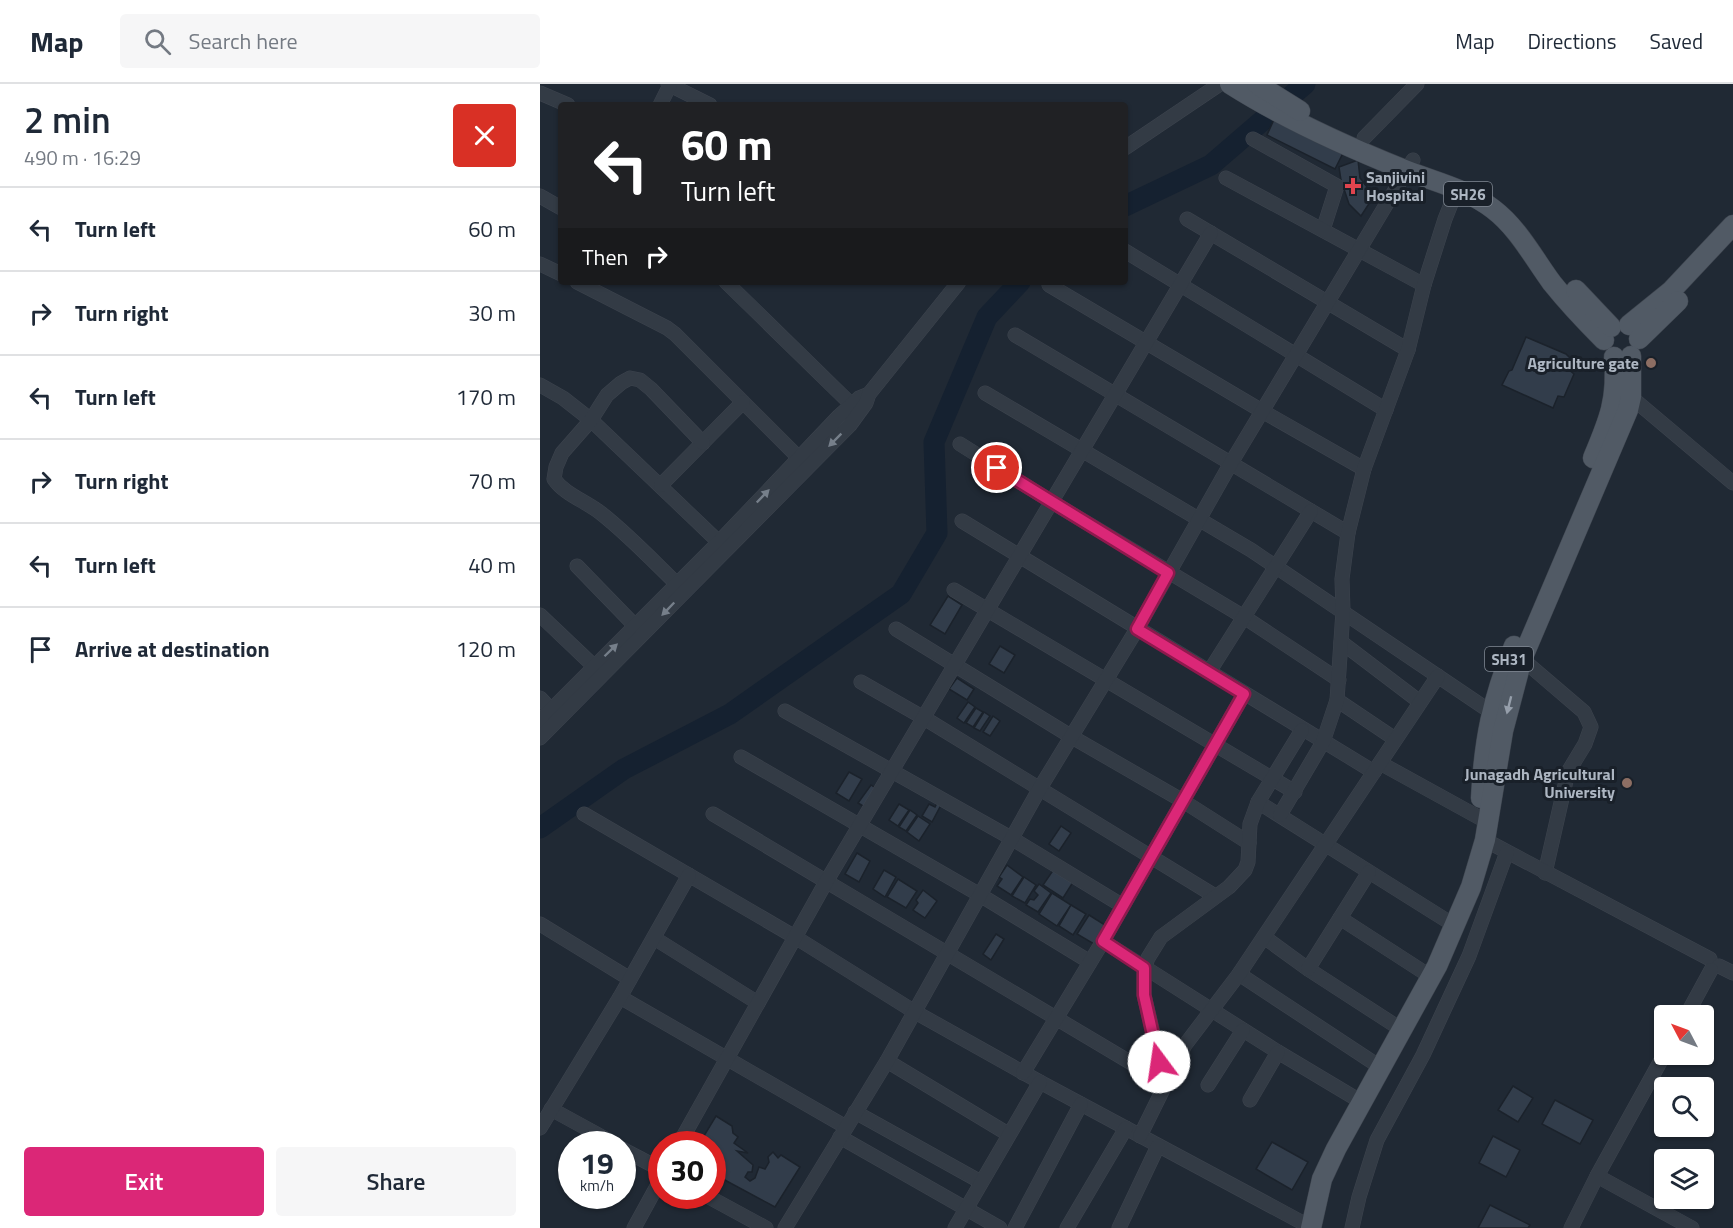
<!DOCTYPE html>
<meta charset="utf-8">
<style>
body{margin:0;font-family:"Titillium Web",sans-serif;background:#f6f6f7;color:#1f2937;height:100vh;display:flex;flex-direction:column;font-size:22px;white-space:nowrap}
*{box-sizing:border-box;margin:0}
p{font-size:20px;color:#747a83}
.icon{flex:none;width:33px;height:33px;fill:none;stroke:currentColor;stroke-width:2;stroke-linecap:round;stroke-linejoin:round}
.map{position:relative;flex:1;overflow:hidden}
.drawer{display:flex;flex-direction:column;background:#fff;width:540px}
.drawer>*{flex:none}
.banner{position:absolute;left:18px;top:18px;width:570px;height:183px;border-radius:6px;box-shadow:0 2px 4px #0004;background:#202124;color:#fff;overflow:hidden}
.needle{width:39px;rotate:311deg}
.controls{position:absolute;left:1114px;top:921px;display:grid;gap:12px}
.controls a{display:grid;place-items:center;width:60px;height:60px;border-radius:6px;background:#fff;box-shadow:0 2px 4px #0004;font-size:30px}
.speed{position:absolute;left:18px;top:1047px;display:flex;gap:12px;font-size:30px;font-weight:700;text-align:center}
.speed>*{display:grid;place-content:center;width:78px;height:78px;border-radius:50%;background:#fff;box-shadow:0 2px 4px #0004;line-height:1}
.speed small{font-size:15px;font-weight:400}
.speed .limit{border:9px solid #d22;background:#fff;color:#111}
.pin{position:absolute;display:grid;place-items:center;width:51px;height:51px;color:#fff;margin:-26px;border:3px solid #fff;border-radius:50%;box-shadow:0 2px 6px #0007}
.me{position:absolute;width:66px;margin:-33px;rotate:346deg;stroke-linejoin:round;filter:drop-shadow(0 0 4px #0008)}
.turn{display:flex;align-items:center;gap:21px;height:126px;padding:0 24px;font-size:27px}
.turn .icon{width:78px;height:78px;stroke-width:2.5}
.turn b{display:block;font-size:42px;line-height:51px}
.then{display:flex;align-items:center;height:57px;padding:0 24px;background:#0003;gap:12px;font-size:22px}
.round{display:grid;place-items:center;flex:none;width:63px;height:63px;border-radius:6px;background:#f6f6f7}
.head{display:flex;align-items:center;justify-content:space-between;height:102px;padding:0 24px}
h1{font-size:36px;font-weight:600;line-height:45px}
.action{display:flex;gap:12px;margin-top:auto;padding:12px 24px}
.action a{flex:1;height:69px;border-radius:6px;background:#db2777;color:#fff;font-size:24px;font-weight:600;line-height:69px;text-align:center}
.action a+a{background:#f6f6f7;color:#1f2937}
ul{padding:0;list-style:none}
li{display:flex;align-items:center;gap:18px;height:84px;padding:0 24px;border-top:2px solid #e0e1e3}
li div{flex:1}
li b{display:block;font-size:22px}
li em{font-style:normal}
header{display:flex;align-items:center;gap:36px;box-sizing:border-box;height:84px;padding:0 30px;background:#fff;border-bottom:2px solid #e0e1e3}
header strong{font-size:28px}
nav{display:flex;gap:33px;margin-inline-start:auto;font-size:21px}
.search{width:420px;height:54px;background:#f6f6f7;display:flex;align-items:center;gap:15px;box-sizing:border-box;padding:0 21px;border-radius:6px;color:#747a83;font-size:22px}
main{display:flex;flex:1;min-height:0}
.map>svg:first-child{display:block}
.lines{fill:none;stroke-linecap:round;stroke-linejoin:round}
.river{stroke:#152130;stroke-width:21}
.building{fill:#323d4b;stroke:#1b222b;stroke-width:1.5}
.minor-casing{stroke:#3d444e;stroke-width:15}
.primary-casing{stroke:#3d444e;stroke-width:21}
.minor{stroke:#333b45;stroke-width:14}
.primary{stroke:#515a65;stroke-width:20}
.oneway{fill:#767f8a}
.oneway2{fill:#969fab}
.route-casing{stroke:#8e194d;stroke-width:15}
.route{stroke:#db2777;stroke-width:10}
.health-dot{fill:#e0444e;stroke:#192029;stroke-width:2}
.education-dot{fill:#8d6e63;stroke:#192029;stroke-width:2}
.labels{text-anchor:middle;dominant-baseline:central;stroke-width:6;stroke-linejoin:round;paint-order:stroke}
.shield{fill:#192029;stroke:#818994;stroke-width:1.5}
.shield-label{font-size:15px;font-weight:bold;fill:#adb6c2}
.poi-label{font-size:16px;font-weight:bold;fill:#adb6c2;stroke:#192029;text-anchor:end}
</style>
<header>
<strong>Map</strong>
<div class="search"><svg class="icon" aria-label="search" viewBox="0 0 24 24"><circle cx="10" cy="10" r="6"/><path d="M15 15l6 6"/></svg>Search here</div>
<nav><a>Map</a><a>Directions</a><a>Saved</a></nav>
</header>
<main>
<section class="drawer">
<div class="head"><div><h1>2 min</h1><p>490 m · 16:29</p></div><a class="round" style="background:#d93025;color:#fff"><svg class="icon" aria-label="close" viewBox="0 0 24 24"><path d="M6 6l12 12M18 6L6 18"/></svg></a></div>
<ul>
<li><svg class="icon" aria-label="left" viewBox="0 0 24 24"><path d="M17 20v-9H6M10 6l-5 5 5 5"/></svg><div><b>Turn left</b></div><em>60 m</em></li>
<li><svg class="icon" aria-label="right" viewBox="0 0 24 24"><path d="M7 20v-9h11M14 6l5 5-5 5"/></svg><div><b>Turn right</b></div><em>30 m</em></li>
<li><svg class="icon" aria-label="left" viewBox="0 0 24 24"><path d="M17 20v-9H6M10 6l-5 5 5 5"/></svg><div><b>Turn left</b></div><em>170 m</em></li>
<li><svg class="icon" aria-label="right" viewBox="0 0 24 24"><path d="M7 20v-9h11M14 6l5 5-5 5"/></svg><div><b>Turn right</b></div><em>70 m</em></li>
<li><svg class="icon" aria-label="left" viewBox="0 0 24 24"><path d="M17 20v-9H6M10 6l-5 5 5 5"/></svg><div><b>Turn left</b></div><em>40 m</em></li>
<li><svg class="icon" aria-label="arrive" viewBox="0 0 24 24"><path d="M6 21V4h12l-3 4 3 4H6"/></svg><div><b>Arrive at destination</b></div><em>120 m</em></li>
</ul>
<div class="action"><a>Exit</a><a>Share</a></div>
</section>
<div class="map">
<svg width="1193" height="1144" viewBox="0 0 1193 1144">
<rect width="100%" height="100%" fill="#202934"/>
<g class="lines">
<g class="river">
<path d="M585,122L671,81L765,0"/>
<path d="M0,744L84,685L190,630L361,510L397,449L394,358L447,233L480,198"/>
</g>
</g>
<g class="building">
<path d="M736,31L805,65L795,85L727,51Z"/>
<path d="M818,76L820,94L834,112L821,132L809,120L801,96L799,83Z"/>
<path d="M986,253L1026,270L1032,276L1037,275L1038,282L1030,278L1028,285L1034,290L1024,313L1018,312L1013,324L962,301L969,287L972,286Z"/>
<path d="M408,512L422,521L405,550L390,541Z"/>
<path d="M460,562L475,571L464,589L449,580Z"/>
<path d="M417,594L434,605L427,616L409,605Z"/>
<path d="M428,618L435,623L424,639L417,634Z"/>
<path d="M436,624L443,628L433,643L426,639Z"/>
<path d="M444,628L450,632L440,647L434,644Z"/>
<path d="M453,632L460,637L450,652L443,648Z"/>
<path d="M309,688L322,695L309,717L296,709Z"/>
<path d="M331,701L340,707L328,725L318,719Z"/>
<path d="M398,717L402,719L392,738L382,732L389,720L395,723Z"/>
<path d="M359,720L369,726L358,742L349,736Z"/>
<path d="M370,726L377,731L366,747L359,743Z"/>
<path d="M378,732L390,740L379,757L367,748Z"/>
<path d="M521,742L531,749L519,767L509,760Z"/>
<path d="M317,769L330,777L319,798L305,790Z"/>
<path d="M467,781L483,793L471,811L457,802L462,795L459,793Z"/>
<path d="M516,782L535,795L523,814L503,801Z"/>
<path d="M344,786L356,793L345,813L333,805Z"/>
<path d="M484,793L496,801L485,819L472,812Z"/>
<path d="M358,795L377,807L366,824L347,813Z"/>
<path d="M499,800L511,809L498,828L486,821L490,815L494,816L498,811L494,807Z"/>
<path d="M383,806L397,817L385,834L373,826L378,819L376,816Z"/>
<path d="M512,809L531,821L517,842L499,830Z"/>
<path d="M531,821L546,830L533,851L519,842Z"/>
<path d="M549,831L565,841L554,860L537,850Z"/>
<path d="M456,850L464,855L451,876L443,870Z"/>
<path d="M973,1002L993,1014L978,1038L958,1026Z"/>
<path d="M1015,1016L1053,1036L1040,1060L1002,1040Z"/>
<path d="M176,1032L192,1042L193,1049L198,1053L194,1059L208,1069L197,1067L213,1081L212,1088H208L205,1093L210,1097L215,1094L219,1083L225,1085L229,1078L228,1073L233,1068L238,1074L241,1071L260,1083L235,1123L181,1094V1090L172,1088V1060H159Z"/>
<path d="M953,1052L980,1066L966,1093L939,1079Z"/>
<path d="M732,1058L768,1078L752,1106L716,1085Z"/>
<path d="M950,1121L990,1141L988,1144H938Z"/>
</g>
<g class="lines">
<defs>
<g id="minor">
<path d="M128,0L170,21"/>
<path d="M0,9L28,21"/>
<path d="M120,21L130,1"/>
<path d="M824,54L877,0"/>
<path d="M713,55L797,102L783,146"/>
<path d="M585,64L680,0"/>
<path d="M686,94L884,201"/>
<path d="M0,112L21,124"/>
<path d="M647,135L868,266"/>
<path d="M585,167L846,326"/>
<path d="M0,180L21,190"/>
<path d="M37,198L127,244L135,250L265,380"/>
<path d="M186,198L318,327"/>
<path d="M509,201L722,327L824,385"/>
<path d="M475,251L808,449"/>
<path d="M0,301L23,314L51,336L185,464"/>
<path d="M445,309L711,466L951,628"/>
<path d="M1091,313L1193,399"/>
<path d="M420,360L512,418L704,533L799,596"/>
<path d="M121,401L203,318"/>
<path d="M422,437L834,688"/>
<path d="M37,482L102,549"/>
<path d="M143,506C116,480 91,453 62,430C46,417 25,411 14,395L16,383L22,369L51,336L67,311L81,299L90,294L100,296L111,305L163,359"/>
<path d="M414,506L755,708"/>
<path d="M0,531L59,587"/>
<path d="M356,545L532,653L643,717L709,759"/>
<path d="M801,558L880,618"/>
<path d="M982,575L1044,628L1051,643L1045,660L1028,688L1005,789"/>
<path d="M669,588L771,427"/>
<path d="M321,598L384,634L675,812"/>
<path d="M0,614L16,631"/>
<path d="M797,616L855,655"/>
<path d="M245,627L471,754L583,822"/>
<path d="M0,637L179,458L299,332L319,314L329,310"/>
<path d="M0,654L310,341L326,319L329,310L419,198"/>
<path d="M201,673L440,811L550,878"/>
<path d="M840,679L940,734"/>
<path d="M718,718L909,838"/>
<path d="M44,730L255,853L375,928L500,998L763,1139"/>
<path d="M173,730L625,999"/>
<path d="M740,731L783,658L797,616L803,527L802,495L808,449L824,385L868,266L884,201L905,135L917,105"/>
<path d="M945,756L1170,875"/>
<path d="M800,834L885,889"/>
<path d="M0,840L90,895"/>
<path d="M724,853L768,885L856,942"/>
<path d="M114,854L218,919"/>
<path d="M563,857L738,968L815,1014"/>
<path d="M1179,882L1193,889"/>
<path d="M768,885L829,788"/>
<path d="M699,890L834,979"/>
<path d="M80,913L306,1043"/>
<path d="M1146,932L1171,886"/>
<path d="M347,977L468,1050"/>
<path d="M483,989L563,857L704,610"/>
<path d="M625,999L604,911V884L608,874L621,853L689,803L705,786L708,778L710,740L718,718L762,646"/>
<path d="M668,1001L703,946"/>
<path d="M710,1016L738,968"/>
<path d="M11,1025L75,1060"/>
<path d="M315,1028L441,1098"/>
<path d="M0,1044L80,913L149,791"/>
<path d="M600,1052L645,961L699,890L898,592"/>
<path d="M300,1053L460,1144"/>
<path d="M139,1060L286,798L671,149"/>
<path d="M82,1065L122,1086"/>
<path d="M1057,1092L1152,1144"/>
<path d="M167,1112L226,1144"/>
<path d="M94,1144L122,1093"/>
<path d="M245,1144L347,977L500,704L597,545L691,379L873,76"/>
<path d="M415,1144L500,998"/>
<path d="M475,1144L541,1020"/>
<path d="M527,1144L586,1044"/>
<path d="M579,1144L618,1062"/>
<path d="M812,1144L819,1113L837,1056L883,971L929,872L967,768"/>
<path d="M1031,1144L1057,1092L1125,969"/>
</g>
<g id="primary">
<path d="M690,0C745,35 805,62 865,86C895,98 927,105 953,125C978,144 993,173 1012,199C1028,219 1046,238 1064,256"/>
<path d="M717,0L760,27"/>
<path d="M1036,206L1071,243"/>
<path d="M1089,241L1131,207L1193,141"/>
<path d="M1099,255L1138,217"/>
<path d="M1053,374C1069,336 1078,315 1074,273"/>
<path d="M941,714C944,656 952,616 974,562"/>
<path d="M771,1144L782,1095L796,1065L897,882L931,803L945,756L963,647L982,575L1088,326L1091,313V272"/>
</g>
</defs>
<use href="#minor" class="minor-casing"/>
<use href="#primary" class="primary-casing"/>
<use href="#minor" class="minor"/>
<use href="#primary" class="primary"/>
</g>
<defs><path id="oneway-solid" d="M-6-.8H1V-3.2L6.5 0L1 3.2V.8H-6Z" transform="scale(1.5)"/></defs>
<g class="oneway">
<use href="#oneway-solid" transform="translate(295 356) rotate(135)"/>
<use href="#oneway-solid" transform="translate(223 412) rotate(-46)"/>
<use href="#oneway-solid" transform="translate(128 525) rotate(134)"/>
<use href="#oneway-solid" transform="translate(71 566) rotate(-44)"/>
</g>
<use class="oneway2" href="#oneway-solid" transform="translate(969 621) rotate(104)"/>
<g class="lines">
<defs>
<path id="route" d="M457,384L628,489L597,545L704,610L563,857L604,884V911L619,978"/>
</defs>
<use href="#route" class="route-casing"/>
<use href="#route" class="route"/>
</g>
<path class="health-dot" d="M810 93h6v6h6v6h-6v6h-6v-6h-6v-6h6z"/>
<g class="education-dot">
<circle cx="1111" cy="279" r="6"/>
<circle cx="1087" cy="699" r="6"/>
</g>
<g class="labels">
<g class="shield">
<rect x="904" y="98" width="48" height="24" rx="4.5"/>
<rect x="945" y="563" width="48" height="24" rx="4.5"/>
</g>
<g class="shield-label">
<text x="928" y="110">SH26</text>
<text x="969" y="575">SH31</text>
</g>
<g class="poi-label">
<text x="826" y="93" text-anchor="start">Sanjivini<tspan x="826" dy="18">Hospital</tspan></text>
<text x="1099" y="279">Agriculture gate</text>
<text x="1075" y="690">Junagadh Agricultural<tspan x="1075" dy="18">University</tspan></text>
</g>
</g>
</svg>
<div class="controls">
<a><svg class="needle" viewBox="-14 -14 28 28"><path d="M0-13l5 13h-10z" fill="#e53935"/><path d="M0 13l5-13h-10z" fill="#747a83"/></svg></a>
<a><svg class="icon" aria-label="search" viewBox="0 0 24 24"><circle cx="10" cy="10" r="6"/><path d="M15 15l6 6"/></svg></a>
<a><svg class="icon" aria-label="layers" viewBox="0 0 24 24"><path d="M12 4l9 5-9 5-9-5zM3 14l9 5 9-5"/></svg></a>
</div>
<div class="speed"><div>19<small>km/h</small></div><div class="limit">30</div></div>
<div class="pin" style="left:457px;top:384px;background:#d93025"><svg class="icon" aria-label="arrive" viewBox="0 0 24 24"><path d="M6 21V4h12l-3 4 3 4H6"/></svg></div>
<svg class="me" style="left:619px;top:978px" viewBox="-20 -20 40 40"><circle r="19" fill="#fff"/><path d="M0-13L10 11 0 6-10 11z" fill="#db2777"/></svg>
<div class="banner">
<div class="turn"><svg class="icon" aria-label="left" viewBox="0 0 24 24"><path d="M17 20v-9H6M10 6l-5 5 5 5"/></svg><div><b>60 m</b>Turn left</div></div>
<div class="then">Then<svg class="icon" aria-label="right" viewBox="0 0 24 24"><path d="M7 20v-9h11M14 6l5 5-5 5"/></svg></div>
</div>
</div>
</main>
